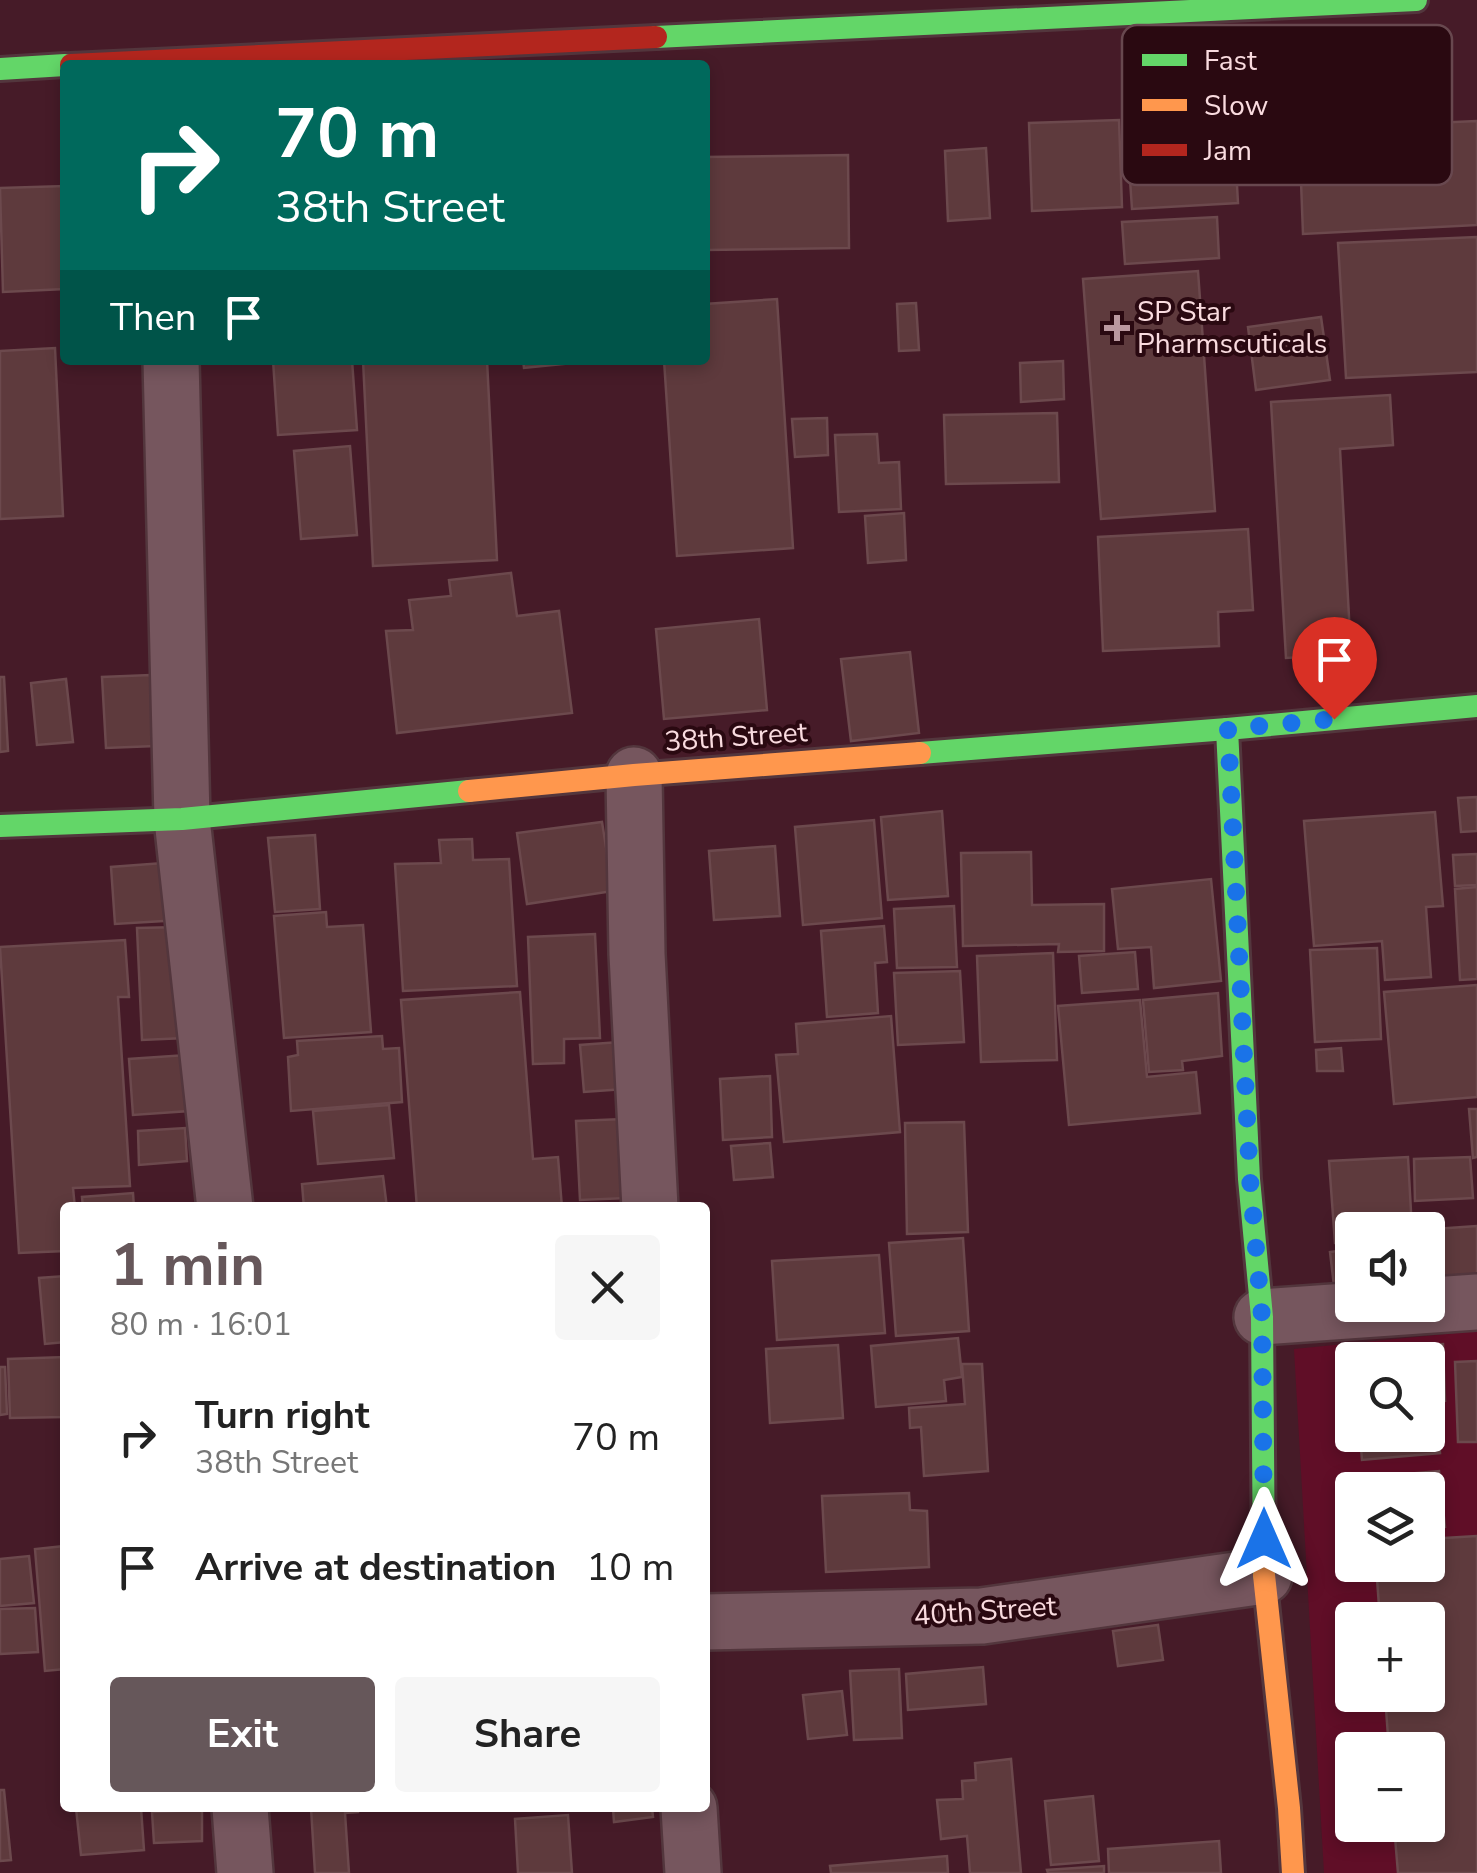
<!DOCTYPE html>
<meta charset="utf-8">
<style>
body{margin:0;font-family:"Nunito Sans",sans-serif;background:#f6f6f6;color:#222;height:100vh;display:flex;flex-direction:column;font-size:38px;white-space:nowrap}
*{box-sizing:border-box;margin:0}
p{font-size:32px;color:#767676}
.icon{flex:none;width:55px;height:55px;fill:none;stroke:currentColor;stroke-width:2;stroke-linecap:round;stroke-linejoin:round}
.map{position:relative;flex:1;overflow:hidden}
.sheet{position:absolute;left:60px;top:1202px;width:650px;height:610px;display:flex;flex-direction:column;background:#fff;border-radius:10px;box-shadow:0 5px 15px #0003}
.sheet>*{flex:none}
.top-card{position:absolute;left:60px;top:60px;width:650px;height:305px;border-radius:10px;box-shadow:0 5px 15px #0003;background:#00695c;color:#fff;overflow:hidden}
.buttons{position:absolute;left:1335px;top:1212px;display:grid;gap:20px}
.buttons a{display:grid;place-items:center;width:110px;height:110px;border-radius:10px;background:#fff;box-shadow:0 5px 15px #0003;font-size:50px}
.pin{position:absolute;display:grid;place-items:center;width:85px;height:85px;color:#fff;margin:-102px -42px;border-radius:50% 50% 50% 0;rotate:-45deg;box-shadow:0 0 10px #0007}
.pin .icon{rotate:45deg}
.me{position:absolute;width:110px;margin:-55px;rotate:0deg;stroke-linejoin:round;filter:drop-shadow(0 0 8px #0008)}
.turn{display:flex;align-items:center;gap:35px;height:210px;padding:0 50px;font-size:45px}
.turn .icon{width:130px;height:130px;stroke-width:2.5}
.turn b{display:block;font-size:70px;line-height:85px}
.then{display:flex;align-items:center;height:95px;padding:0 50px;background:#0003;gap:20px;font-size:38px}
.round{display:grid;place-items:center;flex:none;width:105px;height:105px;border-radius:10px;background:#f6f6f6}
.overview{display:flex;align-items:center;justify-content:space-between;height:170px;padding:0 50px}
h1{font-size:60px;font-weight:700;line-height:75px;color:#66575a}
.cta{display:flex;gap:20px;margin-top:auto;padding:20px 50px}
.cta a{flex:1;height:115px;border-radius:10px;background:#66575a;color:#fff;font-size:40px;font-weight:700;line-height:115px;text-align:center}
.cta a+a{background:#f6f6f6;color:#222}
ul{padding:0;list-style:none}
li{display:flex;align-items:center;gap:30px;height:130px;padding:0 50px}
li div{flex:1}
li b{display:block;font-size:38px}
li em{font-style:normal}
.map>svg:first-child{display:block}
.built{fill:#600e27;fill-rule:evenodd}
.building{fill:#5e3a3d;stroke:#6c494d;stroke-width:2.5}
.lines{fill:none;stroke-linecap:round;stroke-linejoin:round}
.street-casing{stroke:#53363d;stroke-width:60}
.fast-casing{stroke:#53363d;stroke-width:28}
.slow-casing{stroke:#53363d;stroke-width:28}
.jam-casing{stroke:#53363d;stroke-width:28}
.street{stroke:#76565e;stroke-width:55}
.fast{stroke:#63d668;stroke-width:22}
.slow{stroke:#ff974d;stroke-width:22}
.jam{stroke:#b3261e;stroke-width:22}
.route{stroke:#1a73e8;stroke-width:18;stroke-dasharray:0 32.4}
.poi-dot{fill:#ba989f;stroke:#2a0911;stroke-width:4}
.labels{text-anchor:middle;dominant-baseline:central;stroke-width:8;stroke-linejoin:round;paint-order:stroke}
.poi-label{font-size:28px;fill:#f9dbdf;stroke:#2a0911;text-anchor:start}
.street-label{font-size:28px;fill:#f9dbdf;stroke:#2a0911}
.key{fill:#2a0911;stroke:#68484f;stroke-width:2.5}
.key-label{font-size:28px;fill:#f9dbdf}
</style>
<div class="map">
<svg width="1477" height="1873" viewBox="0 0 1477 1873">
<rect width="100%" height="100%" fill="#461b28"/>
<path class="built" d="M1477,1331V1873H1324L1294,1349ZM1352,1360H1428V1435H1352ZM1352,1490H1428V1565H1352ZM1352,1620H1428V1695H1352ZM1352,1750H1428V1825H1352Z"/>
<g class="building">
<path d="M1233,114L1238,203L1132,209L1126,120Z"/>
<path d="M1119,120L1122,207L1032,211L1029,123Z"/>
<path d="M1477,121V225L1303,234L1299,129Z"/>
<path d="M986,148L990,218L948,221L945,151Z"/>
<path d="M848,155L849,248L705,250V157Z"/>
<path d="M65,186V289L3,292L0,188Z"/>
<path d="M1217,217L1219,258L1125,264L1122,222Z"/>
<path d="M1477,237V372L1346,378L1338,243Z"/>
<path d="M1198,271L1215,511L1101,519L1083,279Z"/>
<path d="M777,299L793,548L677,556L664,360H705V304Z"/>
<path d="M916,303L919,350L899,351L897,304Z"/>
<path d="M1321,317L1330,380L1256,390L1248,327Z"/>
<path d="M55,348L63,516L0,519V351Z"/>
<path d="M273,360H352L357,430L278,435Z"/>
<path d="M363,360H487L497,560L373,566Z"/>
<path d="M523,360H582V362L524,368Z"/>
<path d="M1063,361L1064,399L1021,402L1020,363Z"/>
<path d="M1390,395L1393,445L1340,449L1351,654L1286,658L1271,402Z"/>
<path d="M1057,413L1059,482L946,484L944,415Z"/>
<path d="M827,418L828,455L795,457L792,419Z"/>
<path d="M877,434L879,463L899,462L901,509L839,512L835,435Z"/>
<path d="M350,446L357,535L301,539L294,451Z"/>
<path d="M904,513L906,560L868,563L865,516Z"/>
<path d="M1248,529L1253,610L1218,612L1219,646L1103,651L1098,537Z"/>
<path d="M511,573L517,616L559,611L572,713L397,733L386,631L413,630L409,600L451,596L449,580Z"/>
<path d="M759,619L767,710L664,719L656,629Z"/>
<path d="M910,652L919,733L851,741L841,659Z"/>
<path d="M150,675L155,746L106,748L102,677Z"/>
<path d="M0,677H4L8,751L0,752Z"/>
<path d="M66,679L73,742L37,745L31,683Z"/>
<path d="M1477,797V831L1461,832L1458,798Z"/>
<path d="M942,811L948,896L888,900L881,817Z"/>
<path d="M1435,812L1443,906L1426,907L1431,977L1385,980L1382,941L1314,946L1304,821Z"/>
<path d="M874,820L882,918L803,925L795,827Z"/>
<path d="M602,822L613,891L527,904L517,833Z"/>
<path d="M315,835L320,909L275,912L268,838Z"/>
<path d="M472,839L473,860L509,859L517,986L403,991L395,864L441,863L439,840Z"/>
<path d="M775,846L780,916L714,920L709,851Z"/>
<path d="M1031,852L1032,905L1104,904V951L1058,952L1059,944L963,946L961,853Z"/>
<path d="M1477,854V885L1455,886L1453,855Z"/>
<path d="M176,862L180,920L115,924L111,867Z"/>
<path d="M1211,879L1221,981L1154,988L1151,947L1118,949L1112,889Z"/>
<path d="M1477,887V979L1460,980L1455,889Z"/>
<path d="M954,906L957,967L897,968L894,909Z"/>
<path d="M326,912L327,927L363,925L371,1032L284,1038L274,916Z"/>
<path d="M884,926L887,962L875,963L878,1013L827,1017L821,931Z"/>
<path d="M180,927L185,1038L142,1040L137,928Z"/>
<path d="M595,934L600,1038L564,1039V1063L533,1064L528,937Z"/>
<path d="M125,940L129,997H118L130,1186L73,1188L75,1208H65V1251L19,1253L0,947Z"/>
<path d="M1377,948L1381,1039L1315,1042L1310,950Z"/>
<path d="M1135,952L1138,989L1082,993L1079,956Z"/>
<path d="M1053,953L1057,1060L981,1062L977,956Z"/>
<path d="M960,971L964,1042L898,1045L894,973Z"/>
<path d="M1477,985V1097L1394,1104L1384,992Z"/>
<path d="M520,992L533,1159L558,1157L562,1208H417L401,1000Z"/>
<path d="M1218,993L1222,1056L1182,1061L1183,1070L1149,1072L1143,1000Z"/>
<path d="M1140,1000L1147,1077L1196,1072L1200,1113L1069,1125L1058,1006Z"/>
<path d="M891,1016L900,1132L784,1142L776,1055L798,1054L796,1024Z"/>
<path d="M382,1036L383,1049L399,1048L402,1102L291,1111L288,1057L298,1055L297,1041Z"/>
<path d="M619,1042L624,1089L584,1092L580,1045Z"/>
<path d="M1341,1048L1343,1071H1317L1316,1050Z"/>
<path d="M186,1055L189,1111L133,1115L129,1059Z"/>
<path d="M770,1076L772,1137L723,1140L720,1079Z"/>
<path d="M389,1105L394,1158L318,1164L313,1111Z"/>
<path d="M1469,1109H1477V1157L1473,1158Z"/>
<path d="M623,1119L627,1198L580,1200L576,1121Z"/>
<path d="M964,1122L968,1232L907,1234L905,1123Z"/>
<path d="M185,1128L187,1161L139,1165L138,1131Z"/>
<path d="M770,1143L773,1177L734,1180L731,1146Z"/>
<path d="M1408,1157L1412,1230H1352V1242L1335,1243L1329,1161Z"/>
<path d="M1470,1157L1473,1198L1415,1201L1414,1159Z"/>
<path d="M383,1176L387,1208H304L302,1184Z"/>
<path d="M133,1193L134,1208H83L82,1197Z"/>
<path d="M1477,1226V1281L1439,1284L1435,1229Z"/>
<path d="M963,1238L969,1331L896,1336L889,1243Z"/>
<path d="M1352,1249V1285L1334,1286L1330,1252Z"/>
<path d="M879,1255L885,1333L777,1340L772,1261Z"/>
<path d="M65,1276V1342L45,1344L39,1278Z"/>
<path d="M958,1338L962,1377L944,1380L946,1401L876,1407L871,1346Z"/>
<path d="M1443,1344L1445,1401L1428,1403V1360H1363L1362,1348Z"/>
<path d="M838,1345L843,1418L770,1423L766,1349Z"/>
<path d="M65,1357V1417L10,1418L8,1359Z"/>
<path d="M1477,1361V1442H1458L1455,1362Z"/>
<path d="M962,1364H982L988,1471L924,1476L921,1427L910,1428L909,1408L965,1404Z"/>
<path d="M0,1367H5L7,1414L0,1415Z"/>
<path d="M1436,1407L1440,1453L1362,1460L1360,1435H1428V1408Z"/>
<path d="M1439,1471L1445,1527L1428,1529V1490H1374L1373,1477Z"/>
<path d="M909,1493L910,1510L927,1511L929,1567L826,1572L822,1496Z"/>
<path d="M1477,1536V1873H1398L1394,1825H1428V1750H1389L1385,1695H1428V1620H1380L1376,1565H1428V1539Z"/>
<path d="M65,1546V1669L45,1671L35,1549Z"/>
<path d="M29,1556L34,1603L0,1606V1559Z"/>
<path d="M35,1608L38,1652L0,1654V1609Z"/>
<path d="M1158,1625L1163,1660L1118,1666L1113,1631Z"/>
<path d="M983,1667L986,1704L908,1710L906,1674Z"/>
<path d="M899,1669L902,1738L854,1740L850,1671Z"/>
<path d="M842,1691L847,1735L808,1739L803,1695Z"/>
<path d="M1011,1759L1021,1873H970L967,1836L941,1839L937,1800L963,1799L962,1781L976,1780L975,1763Z"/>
<path d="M0,1790H4L11,1860L0,1861Z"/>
<path d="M1093,1796L1099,1861L1051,1865L1045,1801Z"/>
<path d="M76,1808H141L144,1850L81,1855Z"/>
<path d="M311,1808H358V1812L345,1813L349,1873H315Z"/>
<path d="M613,1808H652L653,1817L614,1822Z"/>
<path d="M202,1810V1841L154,1843L152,1812Z"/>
<path d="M568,1815L572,1873H518L515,1819Z"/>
<path d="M1219,1841L1221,1873H1109L1108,1849Z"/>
<path d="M947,1856L948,1873H831L830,1866Z"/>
<path d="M1104,1866V1873H1048L1047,1870Z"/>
</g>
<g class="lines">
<defs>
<g id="street">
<path d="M171,360L182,819L225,1208"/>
<path d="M634,775L637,954L650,1208"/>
<path d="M1262,1317L1477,1302"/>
<path d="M705,1622L982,1616L1264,1576"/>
<path d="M240,1808L245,1873"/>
<path d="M689,1808L693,1873"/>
</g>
<g id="fast">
<path d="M656,37L1416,0"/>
<path d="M0,69L65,65"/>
<path d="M1227,729L1249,1179L1262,1317L1264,1575"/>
<path d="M920,753L1227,729L1477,706"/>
<path d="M0,826L182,819L469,791"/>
</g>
<g id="slow">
<path d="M469,791L634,775L920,753"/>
<path d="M1264,1575L1289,1808L1293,1873"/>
</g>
<path id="jam" d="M71,65L656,37"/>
</defs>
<use href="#street" class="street-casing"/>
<use href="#fast" class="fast-casing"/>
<use href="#slow" class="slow-casing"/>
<use href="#jam" class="jam-casing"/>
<use href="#street" class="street"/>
<use href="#fast" class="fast"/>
<use href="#slow" class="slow"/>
<use href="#jam" class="jam"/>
</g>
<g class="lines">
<path class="route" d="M1264,1539L1262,1317L1250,1179L1228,729L1334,719"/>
</g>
<path class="poi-dot" d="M1112 313h10v10h10v10h-10v10h-10v-10h-10v-10h10z"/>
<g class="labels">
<g class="poi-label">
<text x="1137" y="312">SP Star<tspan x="1137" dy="32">Pharmscuticals</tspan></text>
</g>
<g class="street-label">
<text transform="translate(736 737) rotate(-4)">38th Street</text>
<text transform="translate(985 1611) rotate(-4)">40th Street</text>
</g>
</g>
<rect x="1122" y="25" width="330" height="160" rx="15" class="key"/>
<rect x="1142" y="54" width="45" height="12" fill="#63d668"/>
<rect x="1142" y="99" width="45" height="12" fill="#ff974d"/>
<rect x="1142" y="144" width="45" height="12" fill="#b3261e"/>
<g class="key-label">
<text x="1204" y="70">Fast</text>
<text x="1204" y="115">Slow</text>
<text x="1204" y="160">Jam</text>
</g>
</svg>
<div class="buttons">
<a><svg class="icon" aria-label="sound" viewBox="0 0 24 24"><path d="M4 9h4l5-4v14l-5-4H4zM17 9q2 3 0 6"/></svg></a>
<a><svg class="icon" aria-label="search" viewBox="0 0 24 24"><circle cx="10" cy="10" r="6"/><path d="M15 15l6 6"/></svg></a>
<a><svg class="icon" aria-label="layers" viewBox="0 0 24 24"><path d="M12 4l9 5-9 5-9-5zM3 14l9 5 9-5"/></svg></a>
<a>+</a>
<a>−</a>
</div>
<div class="pin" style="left:1334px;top:719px;background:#d93025"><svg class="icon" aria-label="arrive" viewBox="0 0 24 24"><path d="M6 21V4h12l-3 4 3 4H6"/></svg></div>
<svg class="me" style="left:1264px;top:1539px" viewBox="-20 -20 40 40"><path d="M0-17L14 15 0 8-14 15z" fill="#1a73e8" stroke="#fff" stroke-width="4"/></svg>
<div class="top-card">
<div class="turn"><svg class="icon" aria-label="right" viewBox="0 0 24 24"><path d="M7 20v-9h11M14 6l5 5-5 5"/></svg><div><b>70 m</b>38th Street</div></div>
<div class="then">Then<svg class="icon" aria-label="arrive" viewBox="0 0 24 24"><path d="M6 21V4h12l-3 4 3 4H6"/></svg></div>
</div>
<section class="sheet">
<div class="overview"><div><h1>1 min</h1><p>80 m · 16:01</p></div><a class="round"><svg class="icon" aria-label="close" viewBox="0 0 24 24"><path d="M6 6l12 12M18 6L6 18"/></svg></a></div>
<ul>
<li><svg class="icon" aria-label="right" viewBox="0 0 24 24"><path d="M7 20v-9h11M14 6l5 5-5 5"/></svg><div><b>Turn right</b><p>38th Street</p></div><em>70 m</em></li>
<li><svg class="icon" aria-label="arrive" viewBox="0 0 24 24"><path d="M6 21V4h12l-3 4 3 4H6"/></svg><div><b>Arrive at destination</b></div><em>10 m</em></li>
</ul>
<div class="cta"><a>Exit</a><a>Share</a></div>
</section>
</div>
